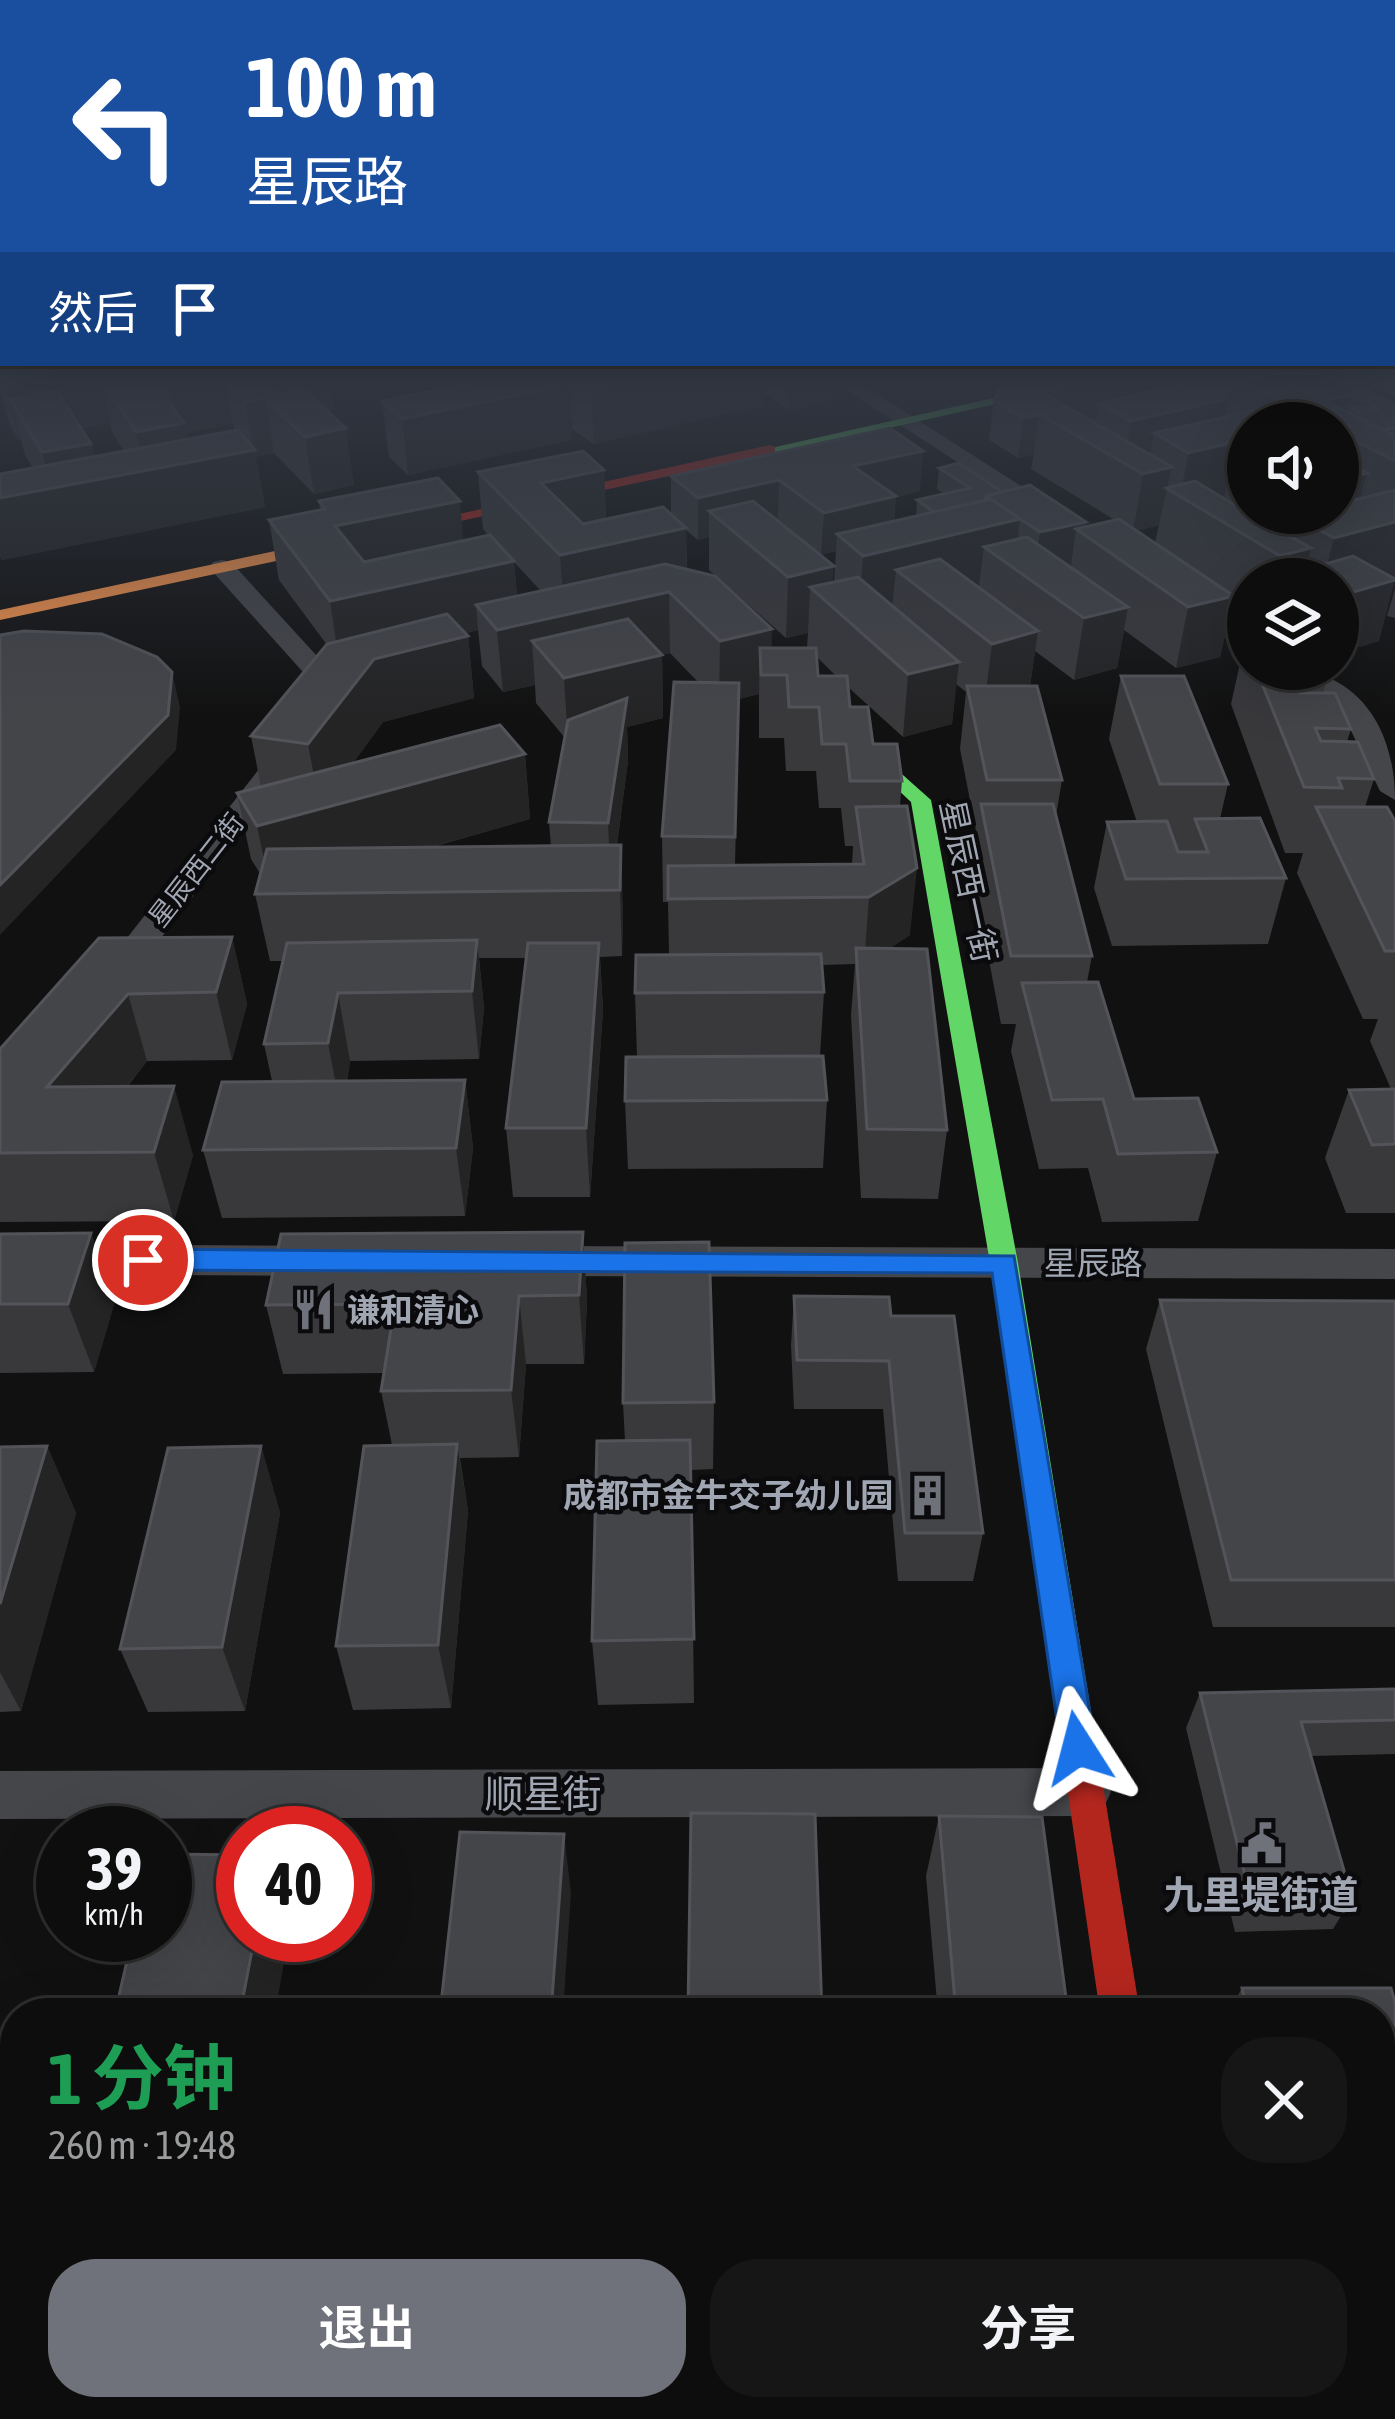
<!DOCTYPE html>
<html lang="zh">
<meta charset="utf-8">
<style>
body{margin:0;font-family:"Asap Condensed","Noto Sans SC",sans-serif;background:#161616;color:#f1f3f6;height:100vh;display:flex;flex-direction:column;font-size:45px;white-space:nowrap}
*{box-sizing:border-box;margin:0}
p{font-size:39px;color:#9a9c9d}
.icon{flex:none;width:66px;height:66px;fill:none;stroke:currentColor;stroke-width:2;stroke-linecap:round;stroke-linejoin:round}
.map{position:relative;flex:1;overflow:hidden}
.details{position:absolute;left:0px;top:1998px;width:1395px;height:423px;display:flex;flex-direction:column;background:#0d0d0d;border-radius:48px 48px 0 0;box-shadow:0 12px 48px #0002,0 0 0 3px #2d2d2e}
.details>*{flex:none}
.top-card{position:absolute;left:0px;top:0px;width:1395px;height:366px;box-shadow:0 12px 48px #0002,0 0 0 3px #2d2d2e;background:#1a4fa0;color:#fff;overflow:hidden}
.tools{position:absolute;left:1227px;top:402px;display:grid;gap:24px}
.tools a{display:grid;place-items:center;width:132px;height:132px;border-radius:50%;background:#0d0d0d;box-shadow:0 12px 48px #0002,0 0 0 3px #2d2d2e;font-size:60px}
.speed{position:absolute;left:36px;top:1806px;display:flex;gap:24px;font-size:60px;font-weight:700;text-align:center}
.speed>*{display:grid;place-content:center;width:156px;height:156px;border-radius:50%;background:#0d0d0d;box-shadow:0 12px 48px #0002,0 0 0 3px #2d2d2e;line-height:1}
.speed small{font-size:30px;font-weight:400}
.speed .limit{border:18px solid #d22;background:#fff;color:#111}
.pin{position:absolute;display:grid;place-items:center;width:102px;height:102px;color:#fff;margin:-51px;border:6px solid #fff;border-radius:50%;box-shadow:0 3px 12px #0007}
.me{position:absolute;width:132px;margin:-66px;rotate:351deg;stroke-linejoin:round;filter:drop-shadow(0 0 9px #0008)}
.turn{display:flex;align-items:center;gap:42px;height:252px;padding:0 48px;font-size:54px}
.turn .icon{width:156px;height:156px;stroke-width:2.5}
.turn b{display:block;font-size:84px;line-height:102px}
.then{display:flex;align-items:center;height:114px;padding:0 48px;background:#0003;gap:24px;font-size:45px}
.round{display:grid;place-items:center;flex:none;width:126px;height:126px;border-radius:48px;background:#161616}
.summary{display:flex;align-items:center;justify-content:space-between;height:204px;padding:0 48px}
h1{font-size:72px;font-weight:700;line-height:90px;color:#1e9e55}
.action{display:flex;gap:24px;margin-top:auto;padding:24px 48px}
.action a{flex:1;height:138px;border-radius:48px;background:#6f727a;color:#fff;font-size:48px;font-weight:700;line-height:138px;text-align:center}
.action a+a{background:#161616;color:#f1f3f6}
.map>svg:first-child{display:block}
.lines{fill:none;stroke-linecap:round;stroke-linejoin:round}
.street{fill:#45464a;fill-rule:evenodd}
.fast{fill:#63d668;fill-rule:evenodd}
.slow{fill:#ff974d;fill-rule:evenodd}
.jam{fill:#b3261e;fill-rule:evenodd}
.wall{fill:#39393c;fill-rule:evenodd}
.shaded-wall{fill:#242425;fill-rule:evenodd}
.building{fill:#444549;stroke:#535459;stroke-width:3}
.route{fill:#1a73e8;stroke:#114b97;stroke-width:3}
.labels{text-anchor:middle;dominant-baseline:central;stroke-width:9;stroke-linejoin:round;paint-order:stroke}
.far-street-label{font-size:27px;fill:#a1a6b3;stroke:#0b0b0d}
.street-label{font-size:33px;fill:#a1a6b3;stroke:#0b0b0d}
.poi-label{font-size:33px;font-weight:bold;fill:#a1a6b3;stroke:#0b0b0d;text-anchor:start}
.near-street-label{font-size:39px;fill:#a1a6b3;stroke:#0b0b0d}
.near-poi-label{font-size:39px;font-weight:bold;fill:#a1a6b3;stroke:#0b0b0d}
</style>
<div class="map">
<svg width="1395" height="2419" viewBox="0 0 1395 2419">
<rect width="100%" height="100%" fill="#111"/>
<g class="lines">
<g class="street">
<path d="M831,380H855L1068,516L1064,521H1048Z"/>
<path d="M222,560L231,562L349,691L126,984H102L97,977L102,970L320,691L213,572L210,567L213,562Z"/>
<path d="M1182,588L1248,627V646L1173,601L1169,596L1173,591Z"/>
<path d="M1282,669C1359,669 1395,729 1395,800L1380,791L1341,710Z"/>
<path d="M0,1244L328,1246L342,1251L348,1261L342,1271L328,1276L0,1274Z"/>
<path d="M530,1246L1395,1249V1279L530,1276L516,1271L510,1261L516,1251Z"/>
<path d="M1085,1768L1103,1775L1111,1792L1103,1809L1085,1816L0,1819V1771Z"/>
<path d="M1148,2406H1214L1216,2419H1150Z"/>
</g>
<g class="fast">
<path d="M1074,380H1100L770,455L762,450Z"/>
<path d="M849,727L931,800L1018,1263L1101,1773L1096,1785L1083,1790L1070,1785L1065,1773L990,1263L911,802L842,737V729Z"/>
</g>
<path class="slow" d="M368,531L374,532V540L0,620V610Z"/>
<g class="jam">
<path d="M770,445L775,447V453L368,541L360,536Z"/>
<path d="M1083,1756L1096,1761L1101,1773L1140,2013H1100L1065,1773L1070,1761Z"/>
</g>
</g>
<g class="wall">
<path d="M0,380H158L161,391L159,380H279L282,394L286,393L284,380H356L335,383L331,387L334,410L327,411L354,485L314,494L274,453L256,457L265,507L2,560L0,556V474L33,468L25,455L21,440H19L10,425L0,390ZM110,423L112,432L124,451L94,456L81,428ZM233,423L234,431L188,439L186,433Z"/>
<path d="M423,380H568V383V380H841L840,398L789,410L763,393V405L594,444L572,429V421H570L571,440L408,475L389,457L382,401L434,391Z"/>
<path d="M1131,380L1128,396L1155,390L1157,380H1346L1379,396V398L1395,404V577L1392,578L1379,641L1338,653V579H1248V605L1234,596L1220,657L1176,668L1124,630L1117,668L1074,680L1035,651L1030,686L1062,780L1056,816L1092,956L1087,982L1134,1099L1217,1152L1198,1221L1102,1222L1088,1168L1039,1169L1011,1051L1016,1024H1001L972,870L977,836L960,749L966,692L956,684L952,724L903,737L848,687L850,707L873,744L902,781L900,806L910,935L890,948L947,1130L938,1199L861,1198L851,1015L855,964L822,965L824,992L820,1056L827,1100L823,1168L628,1169L625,1101L637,1057L635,993L669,955L668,902H663L662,836L698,682L670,653L662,655L663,718L627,727L628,761L617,845L623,912L622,956L600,957L603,1010L590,1197H513L506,1128L526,958H479L484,1008L479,1059L350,1061L347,1081L465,1080L473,1148L465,1216L222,1218L203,1150L272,1081L264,1044L283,961H270L255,894L261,875L251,859L237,793L261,787L251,736L327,645L279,580L269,520L320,510L319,501L464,541L489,536L483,529L478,472L604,470L606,519L671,514V476L890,428L920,491L896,497L894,521L916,516L917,500L945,494L937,489L939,468L1086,522L1085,527L1115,520L1031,469L1034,454L1018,458L989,440L994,400ZM1248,423H1338V513H1248ZM777,521L821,555L836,551L834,582ZM1159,525L1155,543L1136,531ZM686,530L698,540L709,537V570L786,638L808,633L807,648H772L687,569ZM514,562L541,591L517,596ZM478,630L482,666L503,692L535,685L536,703L565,738L549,822L551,846L429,848L530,819L525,754L353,763L383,722L474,698L468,636L466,633ZM817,657L836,676H818ZM759,694V738H784L786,771H816L819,808H841L845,846H853L852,864L735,865L739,699Z"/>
<path d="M1363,380H1395V397L1362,383Z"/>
<path d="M1395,589V618L1387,616Z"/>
<path d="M1245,641L1248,642V669H1322L1327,679L1323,693L1351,729L1347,742L1374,779L1365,807L1395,821V1213H1346L1325,1158L1349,1090L1391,1089L1370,1041L1378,1019H1363L1297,873L1303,853H1285L1231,704Z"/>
<path d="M1121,676L1228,784L1220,819L1286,878L1268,944L1112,946L1094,888L1107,822H1137L1109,739Z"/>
<path d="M232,937L247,1004L232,1060L147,1061L127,1087L193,1155L174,1221L0,1222V1049Z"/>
<path d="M583,1232L587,1300L584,1364H526L519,1457L460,1458L468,1511L451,1708L353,1710L336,1646L392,1445L381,1391L384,1373L283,1374L266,1305Z"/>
<path d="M91,1233L115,1301L94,1372L0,1373V1234Z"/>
<path d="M794,1296L891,1316L983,1533L973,1581H898L883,1409H794L791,1345Z"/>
<path d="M1160,1300L1395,1301V1627H1213L1146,1349Z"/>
<path d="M714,1402L713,1469L691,1470L694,1703L598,1705L592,1641L625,1441L623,1403Z"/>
<path d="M47,1446L76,1513L21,1711L0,1712V1447Z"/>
<path d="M261,1446L280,1513L245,1711L148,1712L120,1649Z"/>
<path d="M1395,1689V1754L1311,1756L1352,1898L1333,1929L1235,1932L1186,1728L1200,1693Z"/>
<path d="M939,1816L1068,2013H938L926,1876Z"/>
<path d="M1242,1988L1395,2002V2309H1380V2013H1228Z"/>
<path d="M970,2406H1121L1123,2419H971Z"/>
</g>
<g class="shaded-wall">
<path d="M35,380H100L110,423L33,437L10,399L21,440H19L5,385Z"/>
<path d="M169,380H279L284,412L265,398L274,453L256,457L265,507L2,560L0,554V478L51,489L42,452L91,444L100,480L144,471L136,432L178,424ZM225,382L245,402L254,450L192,462L186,433L233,423Z"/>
<path d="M299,380H356L335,383L331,387L334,410L305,416Z"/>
<path d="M466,380H503L568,385V380H570L571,440L408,475L402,419L468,405Z"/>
<path d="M609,380H764L763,405L594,444L591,390Z"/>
<path d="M790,380H841L840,398L789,410Z"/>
<path d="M1096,380H1131L1126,411L1098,403L1096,417L1066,424L1039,414L1034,454L1018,458L1023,418L1041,392Z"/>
<path d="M1351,395L1344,425L1321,423L1327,400Z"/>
<path d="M1228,399L1218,446L1248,439V489L1228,477L1224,499L1180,497L1188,453L1154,433L1147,471L1124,463L1131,421Z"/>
<path d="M346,428L354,485L314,494L305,437Z"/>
<path d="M923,451L920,491L896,497L892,538L837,534L836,551L821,555L824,513L853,466Z"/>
<path d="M1172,467L1159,525L1133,532L1143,474Z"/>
<path d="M604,470L606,528L545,541L541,483Z"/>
<path d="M1367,473L1351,531L1293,515L1285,549L1256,542L1262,513H1338V481Z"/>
<path d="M779,480L778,521L709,511V537L698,540V498Z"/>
<path d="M460,501L465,559L344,585L335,526Z"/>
<path d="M1020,519L1014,569L984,547L979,586L932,598L896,570L892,608L859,616L863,556Z"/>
<path d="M1086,522L1084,534L1076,529L1071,566L1034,575L1040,532Z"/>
<path d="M1395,522V577L1349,590L1324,576L1334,538Z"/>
<path d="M686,528L687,587L564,615L560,555Z"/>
<path d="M1311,548L1303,579H1274L1280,556Z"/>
<path d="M514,561L519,621L476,605L478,630L339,662L330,601Z"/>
<path d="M834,566L831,606L810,587L808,633L786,638L788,577Z"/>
<path d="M1395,580L1379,641L1338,653L1354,592Z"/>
<path d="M669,592L670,653L564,678L532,641L535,685L503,692L497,630Z"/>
<path d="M1234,596L1220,657L1176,668L1188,607Z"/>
<path d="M1128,607L1117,668L1074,680L1084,618Z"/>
<path d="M772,629L771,675L760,648L759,694L739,699L734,903L739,699L719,704L720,641Z"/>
<path d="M1038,631L1029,693L984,706L992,644Z"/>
<path d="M468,636L474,698L383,722L320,808L308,744L374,659Z"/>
<path d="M662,655L663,718L627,727L628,761L611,889L608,823L568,741L564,678Z"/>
<path d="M959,662L952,724L903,737L908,674Z"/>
<path d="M172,672L180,707L176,750L0,935V885Z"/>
<path d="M525,754L530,819L271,892L257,826Z"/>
<path d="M621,845L623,912L622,956L620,890Z"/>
<path d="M917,868L910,935L864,964L869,897Z"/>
<path d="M232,937L247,1004L232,1060L216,992Z"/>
<path d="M477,940L484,1008L479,1059L472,991Z"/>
<path d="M599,943L603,1010L590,1197L586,1128Z"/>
<path d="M338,993L350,1061L341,1111L328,1043Z"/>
<path d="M128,994L147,1061L73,1153L47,1087Z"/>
<path d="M465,1080L473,1148L465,1216L456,1148Z"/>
<path d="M174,1086L193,1155L174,1221L154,1152Z"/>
<path d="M583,1232L587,1300L584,1364L579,1295Z"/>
<path d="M91,1233L115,1301L94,1372L68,1304Z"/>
<path d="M519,1296L526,1364L519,1457L511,1390Z"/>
<path d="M457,1444L468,1511L451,1708L438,1645Z"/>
<path d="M47,1446L76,1513L21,1711L0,1672V1604Z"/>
<path d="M261,1446L280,1513L245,1711L222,1647Z"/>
<path d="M564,1834L571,1893L563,2013H551Z"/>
<path d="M255,1935H289L275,2013H240Z"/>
<path d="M164,2406H204L202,2419H161Z"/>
<path d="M521,2406H534V2419H520Z"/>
</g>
<g class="building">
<path d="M1,380H35L5,385Z"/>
<path d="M101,380H153L184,423L136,432Z"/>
<path d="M239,380H264L280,395L304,390L346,428L305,437L265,398L245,402L225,382Z"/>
<path d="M490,380H562L568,385L402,419L382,401Z"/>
<path d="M577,380H636L591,390Z"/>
<path d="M1005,380H1096L1041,392L1069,408L1023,418L994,400Z"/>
<path d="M1237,380H1283L1395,436V461L1338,432V423H1321Z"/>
<path d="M1314,380H1346L1379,396L1371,398L1384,399L1395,404V428L1383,430L1353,415L1362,413L1351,408L1379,409L1351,395L1327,400L1309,388L1302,389L1293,385Z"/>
<path d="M1194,382L1228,399L1131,421L1098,403Z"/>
<path d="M57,391L91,444L42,452L10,399Z"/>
<path d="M1067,407L1172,467L1143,474L1039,414Z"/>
<path d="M1252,411L1274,423H1248V439L1188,453L1154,433Z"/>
<path d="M890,428L923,451L853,466L896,496L824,513L779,480L698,498L671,476Z"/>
<path d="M238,430L255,450L0,498V474Z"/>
<path d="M583,451L604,470L541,483L583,524L663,507L686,528L560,555L478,472Z"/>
<path d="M1338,458L1367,473L1338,481Z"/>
<path d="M959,463L1002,492L986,496L985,501L934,512L917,500L970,488L939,468Z"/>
<path d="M1248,472V489L1228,477Z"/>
<path d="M438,478L460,501L335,526L364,562L490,535L514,561L330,601L269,520L325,509L319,501Z"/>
<path d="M1195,481L1248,513L1311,548L1280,556L1166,488Z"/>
<path d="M1030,485L1086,522L1040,532L986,496Z"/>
<path d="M1395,490V522L1334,538L1293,515L1303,513H1338V504Z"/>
<path d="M991,499L1020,519L863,556L837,534Z"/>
<path d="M753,501L834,566L788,577L709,511Z"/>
<path d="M1119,519L1234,596L1188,607L1076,529Z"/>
<path d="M1027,537L1128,607L1084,618L984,547Z"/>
<path d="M1353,556L1395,579V580L1354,592L1338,583V579H1330L1311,568Z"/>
<path d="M940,559L1038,631L992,644L896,570Z"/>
<path d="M665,564L715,576L772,629L720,641L669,592L497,630L476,605Z"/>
<path d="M858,577L959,662L908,674L810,587Z"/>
<path d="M447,614L468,636L374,659L308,744L251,736L327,644Z"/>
<path d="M628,619L662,655L564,678L532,641Z"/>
<path d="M24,631L102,634L157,657L172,672L168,715L0,885V635Z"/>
<path d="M760,648H816L818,676H847L850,707H868L873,744H897L902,781H850L846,744H822L819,707H789L787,675H761Z"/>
<path d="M1256,669H1322L1327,679H1294L1300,693H1335L1351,729L1315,728L1321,741L1358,742L1374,779L1338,778L1342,788L1304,787Z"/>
<path d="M1121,676H1184L1228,784H1160Z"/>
<path d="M674,682L739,683L735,837L662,836Z"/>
<path d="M967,686H1037L1062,780H987Z"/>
<path d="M627,698L608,823L549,822L568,720Z"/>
<path d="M500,725L525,754L257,826L237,793Z"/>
<path d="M981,804H1053L1092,956H1011Z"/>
<path d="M907,806L917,868L869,897L668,899V866L864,864L856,807Z"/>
<path d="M1316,807H1387L1395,821V951H1385Z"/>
<path d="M1260,818L1286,878L1126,879L1107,822L1167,821L1178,852H1208L1195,819Z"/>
<path d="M621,845L620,890L255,894L267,849Z"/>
<path d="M232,937L216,992L128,994L47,1087L174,1086L154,1152L0,1153V1049L99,938Z"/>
<path d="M477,940L472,991L338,993L328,1043L264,1044L287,943Z"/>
<path d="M528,943H599L586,1128H506Z"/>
<path d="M856,948L927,949L947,1130L867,1129Z"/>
<path d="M821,954L824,992L635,993L636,955Z"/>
<path d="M1098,982L1134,1099L1198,1098L1217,1152L1118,1154L1103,1099L1052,1100L1022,983Z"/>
<path d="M823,1056L827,1100L625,1101L626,1057Z"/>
<path d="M465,1080L456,1148L203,1150L222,1082Z"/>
<path d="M1395,1089V1144L1372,1145L1349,1090Z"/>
<path d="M583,1232L579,1295L519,1296L511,1390L381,1391L395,1304L266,1305L281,1234Z"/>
<path d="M91,1233L68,1304H0V1234Z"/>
<path d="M709,1242L714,1402L623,1403L625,1243Z"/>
<path d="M794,1296L889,1297L891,1316H954L983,1533H905L889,1361L797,1360Z"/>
<path d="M1160,1300L1395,1301V1580H1231Z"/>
<path d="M690,1440L694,1639L592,1641L597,1441Z"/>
<path d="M457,1444L438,1645L336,1646L364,1446Z"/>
<path d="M47,1446L0,1604V1447Z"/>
<path d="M261,1446L222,1647L120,1649L168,1448Z"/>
<path d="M1395,1689V1720L1301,1722L1352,1898L1251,1900L1200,1693Z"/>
<path d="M691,1813L815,1814L822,2013H688Z"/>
<path d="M939,1816L1042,1817L1068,2013H956Z"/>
<path d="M460,1832L564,1834L551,2013H440Z"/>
<path d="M165,1854L243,1855V1935H255L240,2013H115L133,1935H165Z"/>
<path d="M1242,1988H1391L1395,2002V2279L1380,2278V2013H1247Z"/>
<path d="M20,2406H164L161,2419H16Z"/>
<path d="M394,2406H521L520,2419H392Z"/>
<path d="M992,2406H1121L1123,2419H993Z"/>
</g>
<linearGradient id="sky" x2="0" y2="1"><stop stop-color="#090909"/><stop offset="0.53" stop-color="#323843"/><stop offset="1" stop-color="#323843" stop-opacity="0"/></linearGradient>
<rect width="1395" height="718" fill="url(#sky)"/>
<path class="route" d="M143,1249L1014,1256L1096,1748L1091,1760L1078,1765L1066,1760L1061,1748L992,1273L143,1270L129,1260Z"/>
<defs>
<symbol id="restaurant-bare" viewBox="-9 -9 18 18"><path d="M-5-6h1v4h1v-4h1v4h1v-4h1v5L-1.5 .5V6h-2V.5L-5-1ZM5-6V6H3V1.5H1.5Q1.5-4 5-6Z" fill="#6f727a" stroke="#0b0b0d" stroke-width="2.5" paint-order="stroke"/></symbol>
<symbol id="building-bare" viewBox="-9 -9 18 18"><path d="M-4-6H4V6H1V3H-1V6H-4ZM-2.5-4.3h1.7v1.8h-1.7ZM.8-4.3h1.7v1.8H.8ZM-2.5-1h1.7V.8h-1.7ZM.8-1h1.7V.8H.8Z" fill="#6f727a" stroke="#0b0b0d" stroke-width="2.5" paint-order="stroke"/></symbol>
<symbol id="civic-bare" viewBox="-9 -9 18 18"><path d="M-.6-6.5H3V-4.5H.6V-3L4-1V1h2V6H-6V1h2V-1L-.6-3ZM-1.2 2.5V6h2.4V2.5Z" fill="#6f727a" stroke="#0b0b0d" stroke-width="2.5" paint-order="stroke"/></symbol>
</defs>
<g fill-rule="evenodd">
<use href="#restaurant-bare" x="284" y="1280" width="59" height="59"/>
<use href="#building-bare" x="898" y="1466" width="59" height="59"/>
<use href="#civic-bare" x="1232" y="1814" width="59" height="59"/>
</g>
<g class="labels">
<g class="far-street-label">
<text transform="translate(196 870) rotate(-52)">星辰西二街</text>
</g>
<g class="street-label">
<text transform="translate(969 881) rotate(78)">星辰西一街</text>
<text x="1093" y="1263">星辰路</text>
</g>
<g class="poi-label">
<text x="347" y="1310">谦和清心</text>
<text x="893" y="1495" text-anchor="end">成都市金牛交子幼儿园</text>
</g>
<g class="near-street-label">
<text x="543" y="1794">顺星街</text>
</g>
<g class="near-poi-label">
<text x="1261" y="1895">九里堤街道</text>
</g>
</g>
</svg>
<div class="tools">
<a><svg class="icon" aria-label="sound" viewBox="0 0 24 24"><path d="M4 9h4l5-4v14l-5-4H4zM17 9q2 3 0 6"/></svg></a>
<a><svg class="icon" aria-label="layers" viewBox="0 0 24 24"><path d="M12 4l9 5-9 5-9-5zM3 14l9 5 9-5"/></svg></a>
</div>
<div class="speed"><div>39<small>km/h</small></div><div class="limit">40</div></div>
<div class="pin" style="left:143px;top:1260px;background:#d93025"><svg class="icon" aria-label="arrive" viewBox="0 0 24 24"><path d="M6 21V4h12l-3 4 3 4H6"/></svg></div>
<svg class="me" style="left:1078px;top:1748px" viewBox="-20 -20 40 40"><path d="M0-17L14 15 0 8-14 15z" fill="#1a73e8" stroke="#fff" stroke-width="4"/></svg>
<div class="top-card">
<div class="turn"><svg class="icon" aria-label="left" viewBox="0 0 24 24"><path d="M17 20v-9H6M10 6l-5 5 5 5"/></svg><div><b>100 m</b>星辰路</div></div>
<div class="then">然后<svg class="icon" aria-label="arrive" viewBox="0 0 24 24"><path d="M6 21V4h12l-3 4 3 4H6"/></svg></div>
</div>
<section class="details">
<div class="summary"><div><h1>1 分钟</h1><p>260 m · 19:48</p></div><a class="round"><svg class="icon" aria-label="close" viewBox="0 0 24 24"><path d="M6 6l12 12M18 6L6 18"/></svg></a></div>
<div class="action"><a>退出</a><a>分享</a></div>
</section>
</div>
